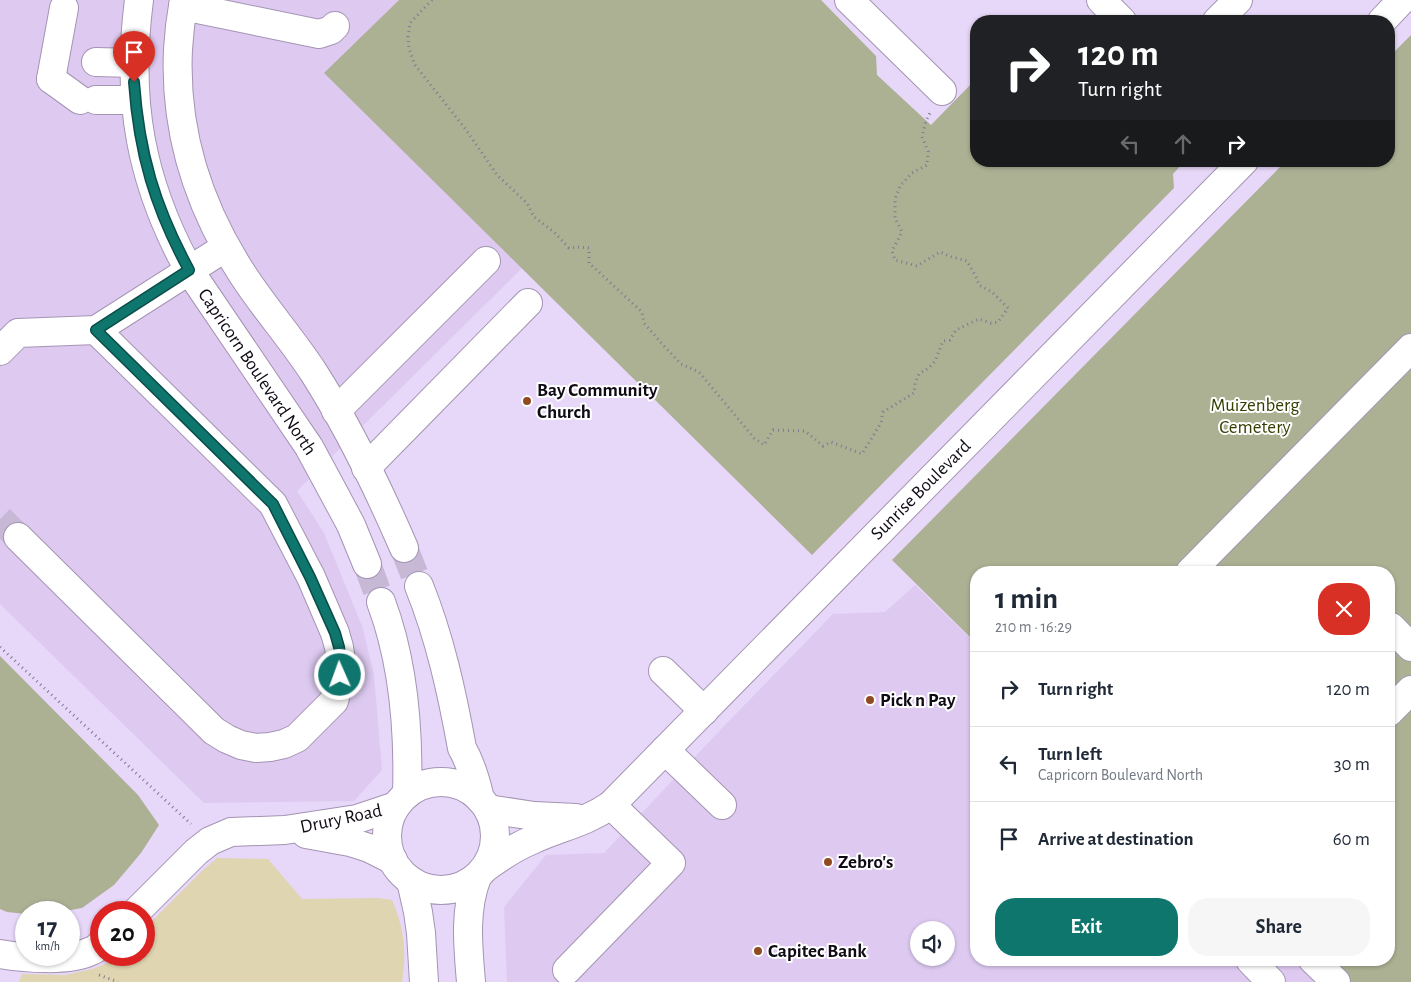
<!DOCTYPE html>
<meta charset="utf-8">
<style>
body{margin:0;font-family:"Alegreya Sans",sans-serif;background:#f6f6f7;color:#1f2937;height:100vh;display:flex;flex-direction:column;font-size:19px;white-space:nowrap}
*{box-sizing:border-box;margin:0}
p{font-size:16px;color:#747a83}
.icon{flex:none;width:28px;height:28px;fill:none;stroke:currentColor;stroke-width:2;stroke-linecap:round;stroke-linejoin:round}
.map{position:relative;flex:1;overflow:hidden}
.sheet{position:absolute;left:970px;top:566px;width:425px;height:400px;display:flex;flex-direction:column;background:#fff;border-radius:20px;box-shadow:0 1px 4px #0004}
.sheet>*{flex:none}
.hud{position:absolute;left:970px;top:15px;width:425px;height:152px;border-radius:20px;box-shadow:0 1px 4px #0004;background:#202124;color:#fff;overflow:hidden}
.fabs{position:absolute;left:910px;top:921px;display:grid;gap:10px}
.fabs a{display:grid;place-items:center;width:45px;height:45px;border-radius:50%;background:#fff;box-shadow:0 1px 4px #0004;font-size:25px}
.speed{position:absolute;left:15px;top:901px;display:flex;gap:10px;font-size:25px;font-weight:700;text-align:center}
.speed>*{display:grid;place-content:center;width:65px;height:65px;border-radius:50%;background:#fff;box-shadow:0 1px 4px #0004;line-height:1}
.speed small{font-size:12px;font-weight:400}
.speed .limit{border:8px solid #d22;background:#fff;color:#111}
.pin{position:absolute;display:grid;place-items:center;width:42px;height:42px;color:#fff;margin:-51px -21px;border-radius:50% 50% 50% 0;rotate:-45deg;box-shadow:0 0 5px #0007}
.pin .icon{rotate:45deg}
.me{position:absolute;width:55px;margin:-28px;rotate:358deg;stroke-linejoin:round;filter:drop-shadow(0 0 4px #0008)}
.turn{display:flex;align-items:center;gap:18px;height:105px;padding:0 25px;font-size:22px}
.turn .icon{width:65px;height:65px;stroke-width:2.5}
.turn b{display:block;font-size:35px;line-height:42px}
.lanes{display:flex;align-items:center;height:48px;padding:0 25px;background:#0003;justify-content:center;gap:25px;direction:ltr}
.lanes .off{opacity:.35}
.round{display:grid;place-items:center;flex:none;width:52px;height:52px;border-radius:20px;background:#f6f6f7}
.headline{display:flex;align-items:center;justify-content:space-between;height:85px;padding:0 25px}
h1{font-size:30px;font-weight:700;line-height:38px}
.action{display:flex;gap:10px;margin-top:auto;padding:10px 25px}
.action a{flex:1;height:58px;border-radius:20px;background:#0f766e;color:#fff;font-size:20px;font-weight:700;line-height:58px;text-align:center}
.action a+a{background:#f6f6f7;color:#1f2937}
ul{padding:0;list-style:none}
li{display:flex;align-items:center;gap:15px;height:75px;padding:0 25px;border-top:1px solid #e0e1e3}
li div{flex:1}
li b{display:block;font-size:19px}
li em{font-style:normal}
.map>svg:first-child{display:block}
.built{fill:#decaf1;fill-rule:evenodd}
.green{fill:#acb194}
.sand{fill:#dfd5b0}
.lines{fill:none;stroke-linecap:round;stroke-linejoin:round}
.minor-tunnel{stroke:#c7b8d6;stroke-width:28;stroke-dasharray:28 14;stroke-linecap:butt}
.minor-casing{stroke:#a494b3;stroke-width:30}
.path{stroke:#82778e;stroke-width:3;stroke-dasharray:1 4;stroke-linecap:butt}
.minor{stroke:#fff;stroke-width:28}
.route-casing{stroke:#0a4d48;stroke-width:12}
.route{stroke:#0f766e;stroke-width:9}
.poi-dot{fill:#914b23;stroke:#fff;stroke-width:2}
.labels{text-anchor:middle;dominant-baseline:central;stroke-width:4;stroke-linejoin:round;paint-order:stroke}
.street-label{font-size:19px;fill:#100a15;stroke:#fff}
.poi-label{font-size:19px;font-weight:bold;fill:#100a15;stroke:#fff;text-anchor:start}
.park-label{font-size:19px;fill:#363d00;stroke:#fff}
</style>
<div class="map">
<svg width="1411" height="982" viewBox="0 0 1411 982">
<rect width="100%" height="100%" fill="#e7d7f8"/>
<g class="built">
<path d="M0,0H399L325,73L522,268L297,491L324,533L362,626L374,675L382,770L354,801L204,803L0,604Z"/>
<path d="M915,585L976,644V960H1298L1321,982H507L504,907L546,855L604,853L725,725L833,614L885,612ZM919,930H946V958H919Z"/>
</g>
<g class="green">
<path d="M399,0H821L876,56L877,75L931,125L976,79V161H1185L1173,174L1174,188L812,555L324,73Z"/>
<path d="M1411,35V982H1323L1301,960H1389V572H976V643L892,560L1286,161H1389V57Z"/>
<path d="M0,656L138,795L159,825L141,853L114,885L82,908L60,912H26V914L7,912L0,909Z"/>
</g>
<path class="sand" d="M217,858L268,859L302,899L378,898L392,900C404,928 407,952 402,982H19L22,974L65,975L92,969L105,964L117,955H144V929L202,871Z"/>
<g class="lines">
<g class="minor-tunnel">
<path d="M0,519L18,537"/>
<path d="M404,548L419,586"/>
<path d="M367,564L381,602"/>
</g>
<defs>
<g id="minor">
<path d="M139,0C126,100 140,181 189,270L309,447L329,484L351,525L367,564"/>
<path d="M184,0C181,16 179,33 178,49C174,132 198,206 243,275C265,309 292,339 314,373C349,428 378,488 404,548"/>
<path d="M849,0L942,91"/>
<path d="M1101,0L1122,21"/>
<path d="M183,6L319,34L331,30L335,26"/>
<path d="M1217,21L1238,0"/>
<path d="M1382,21L1402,0"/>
<path d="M96,62L134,63"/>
<path d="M51,79L64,8"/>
<path d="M51,79L80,100"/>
<path d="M96,100H135"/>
<path d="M0,351L18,333L96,330L226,247"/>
<path d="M336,411L486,261"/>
<path d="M366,468L528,303"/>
<path d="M18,537L214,731L227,739L241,745L256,748L270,747L284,744L297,738L334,701L341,675V662L339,647L335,633L311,577L273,504L96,330"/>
<path d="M1190,572L1411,348"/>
<path d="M419,586C440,638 452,693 462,748C471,764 476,781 480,799"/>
<path d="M381,602C404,663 409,729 407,794"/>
<path d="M1389,629L1391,627L1411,647"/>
<path d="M663,671L704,711"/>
<path d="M1389,712L1411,690"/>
<path d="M665,750L722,805"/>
<circle cx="441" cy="836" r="54"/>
<path d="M488,809L534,816L576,818"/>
<path d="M306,834L350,842L369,848L393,860"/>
<path d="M485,868C500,857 515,847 532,840C560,827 585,823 611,805L1244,161"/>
<path d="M411,881L418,912L421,933L424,982"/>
<path d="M136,912L196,852L210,841L231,832L285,830L357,819L396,806"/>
<path d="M0,954C24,958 69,962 91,951C95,950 98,947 101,944"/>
<path d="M1250,960L1271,982"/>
<path d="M1313,960L1336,982"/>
<path d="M567,970L671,863L611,805"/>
<path d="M471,982C468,947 464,910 477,877"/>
</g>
</defs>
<use href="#minor" class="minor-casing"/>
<g class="path">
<path d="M432,0L410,23L408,37L409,49L415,65L467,131L497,175L527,203L534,217L554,232L569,248L577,247L589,248V263L642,312L644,323L663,345L681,364L699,372L754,438L764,445L773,430L805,431L823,446L831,442L862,454L881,423L883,412L914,393L915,383L919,374L930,367L935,361L943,341L950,340L956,330L979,319L991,323L998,322L1008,308L992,292L979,285L976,277L967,261L952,257L940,252L917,266L895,260L892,251L902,232L895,218V199L900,186L912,173L927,165L928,151L922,137L926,121L931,111"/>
<path d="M0,647L191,824"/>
<path d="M99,975L118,982"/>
</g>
<use href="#minor" class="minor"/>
</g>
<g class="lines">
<defs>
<path id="route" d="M134,82C139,154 155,207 189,270L96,330L273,504L310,577L335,633L339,647L341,662L340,675"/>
</defs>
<use href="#route" class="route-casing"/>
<use href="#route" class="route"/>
</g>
<g class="poi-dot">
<circle cx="527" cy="401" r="5"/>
<circle cx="870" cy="700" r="5"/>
<circle cx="828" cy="862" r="5"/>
<circle cx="758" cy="951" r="5"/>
</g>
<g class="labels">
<g class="street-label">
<text transform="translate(257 372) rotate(56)">Capricorn Boulevard North</text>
<text transform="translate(921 490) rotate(-45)">Sunrise Boulevard</text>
<text transform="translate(341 819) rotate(-12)">Drury Road</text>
</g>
<g class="poi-label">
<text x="537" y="390">Bay Community<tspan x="537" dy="22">Church</tspan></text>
<text x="880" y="700">Pick n Pay</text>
<text x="838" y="862">Zebro's</text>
<text x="768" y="951">Capitec Bank</text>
</g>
<g class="park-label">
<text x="1255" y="405">Muizenberg<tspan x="1255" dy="22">Cemetery</tspan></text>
</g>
</g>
</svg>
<div class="fabs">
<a><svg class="icon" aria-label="sound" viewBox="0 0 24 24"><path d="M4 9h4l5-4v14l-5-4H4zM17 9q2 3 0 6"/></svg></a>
</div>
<div class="speed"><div>17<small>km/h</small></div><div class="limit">20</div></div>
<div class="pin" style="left:134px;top:82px;background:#d93025"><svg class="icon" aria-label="arrive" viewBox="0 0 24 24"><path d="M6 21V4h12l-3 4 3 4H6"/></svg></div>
<svg class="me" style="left:340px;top:675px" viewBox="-20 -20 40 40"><circle r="17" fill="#0f766e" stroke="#fff" stroke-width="3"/><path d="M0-11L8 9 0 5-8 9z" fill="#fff"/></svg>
<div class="hud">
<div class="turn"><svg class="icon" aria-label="right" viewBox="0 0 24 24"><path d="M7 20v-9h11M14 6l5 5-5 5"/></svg><div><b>120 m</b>Turn right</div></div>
<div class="lanes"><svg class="icon off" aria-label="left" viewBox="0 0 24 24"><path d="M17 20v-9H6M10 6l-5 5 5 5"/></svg><svg class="icon off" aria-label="ahead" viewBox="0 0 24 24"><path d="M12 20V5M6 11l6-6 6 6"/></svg><svg class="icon" aria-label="right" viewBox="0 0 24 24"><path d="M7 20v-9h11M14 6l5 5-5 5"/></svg></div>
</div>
<section class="sheet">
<div class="headline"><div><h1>1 min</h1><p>210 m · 16:29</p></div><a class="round" style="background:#d93025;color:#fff"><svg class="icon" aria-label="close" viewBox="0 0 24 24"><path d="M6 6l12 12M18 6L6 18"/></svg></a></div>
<ul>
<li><svg class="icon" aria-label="right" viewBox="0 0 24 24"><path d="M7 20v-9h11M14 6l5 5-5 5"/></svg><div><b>Turn right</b></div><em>120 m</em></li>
<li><svg class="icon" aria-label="left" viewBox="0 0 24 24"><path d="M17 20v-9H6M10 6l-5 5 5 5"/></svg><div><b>Turn left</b><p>Capricorn Boulevard North</p></div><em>30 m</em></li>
<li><svg class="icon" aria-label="arrive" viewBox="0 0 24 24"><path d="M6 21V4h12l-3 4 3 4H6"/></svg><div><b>Arrive at destination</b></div><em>60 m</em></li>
</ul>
<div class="action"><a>Exit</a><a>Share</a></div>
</section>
</div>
